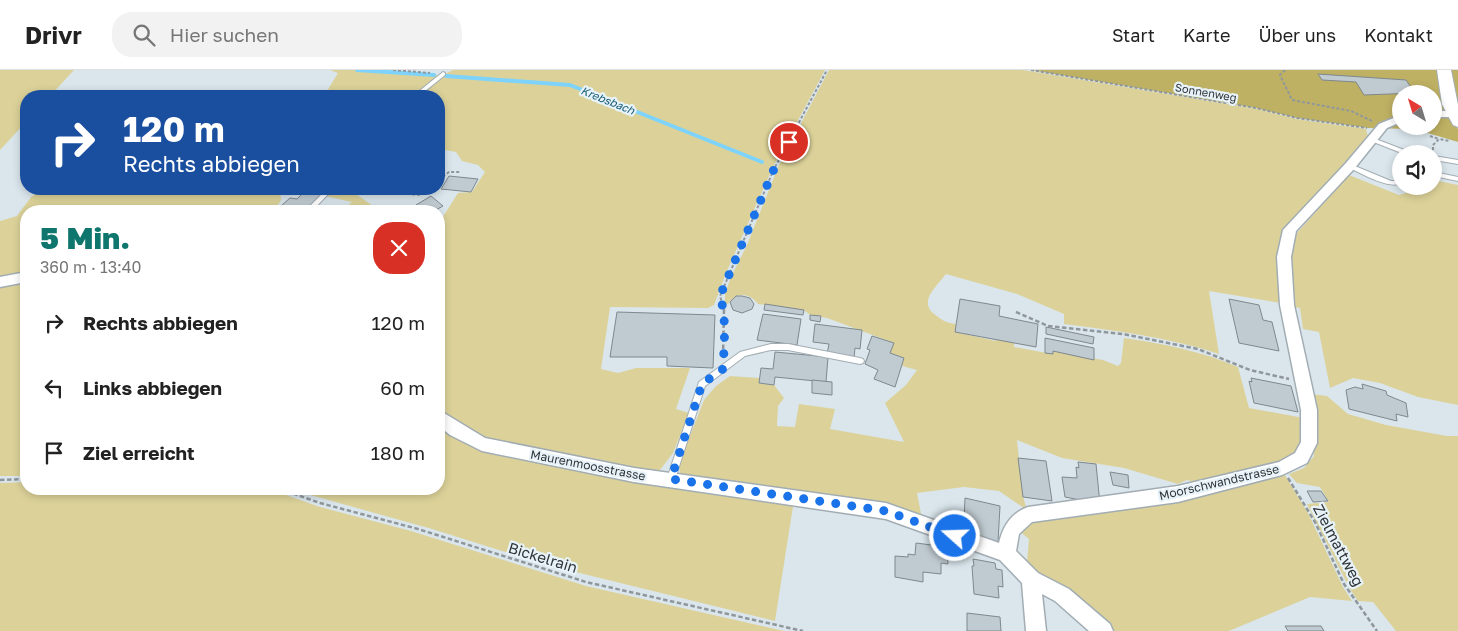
<!DOCTYPE html>
<html lang="de">
<meta charset="utf-8">
<style>
body{margin:0;font-family:"Golos Text",sans-serif;background:#f2f2f2;color:#222;height:100vh;display:flex;flex-direction:column;font-size:19px;white-space:nowrap}
*{box-sizing:border-box;margin:0}
p{font-size:16px;color:#767676}
.icon{flex:none;width:28px;height:28px;fill:none;stroke:currentColor;stroke-width:2;stroke-linecap:round;stroke-linejoin:round}
.map{position:relative;flex:1;overflow:hidden}
.side{position:absolute;left:20px;top:135px;width:425px;height:290px;display:flex;flex-direction:column;background:#fff;border-radius:20px;box-shadow:0 2px 8px #0003}
.side>*{flex:none}
.banner{position:absolute;left:20px;top:20px;width:425px;height:105px;border-radius:20px;box-shadow:0 2px 8px #0003;background:#1a4fa0;color:#fff;overflow:hidden}
.needle{width:32px;rotate:322deg}
.fabs{position:absolute;left:1392px;top:15px;display:grid;gap:10px}
.fabs a{display:grid;place-items:center;width:50px;height:50px;border-radius:50%;background:#fff;box-shadow:0 2px 8px #0003;font-size:25px}
.pin{position:absolute;display:grid;place-items:center;width:42px;height:42px;color:#fff;margin:-21px;border:2px solid #fff;border-radius:50%;box-shadow:0 1px 5px #0007}
.me{position:absolute;width:55px;margin:-28px;rotate:290deg;stroke-linejoin:round;filter:drop-shadow(0 0 4px #0008)}
.turn{display:flex;align-items:center;gap:18px;height:105px;padding:0 20px;font-size:22px}
.turn .icon{width:65px;height:65px;stroke-width:2.5}
.turn b{display:block;font-size:35px;line-height:42px}
.round{display:grid;place-items:center;flex:none;width:52px;height:52px;border-radius:20px;background:#f2f2f2}
.headline{display:flex;align-items:center;justify-content:space-between;height:85px;padding:0 20px}
h1{font-size:30px;font-weight:800;line-height:38px;color:#0f766e}
ul{padding:0;list-style:none}
li{display:flex;align-items:center;gap:15px;height:65px;padding:0 20px}
li div{flex:1}
li b{display:block;font-size:19px}
li em{font-style:normal}
header{display:flex;align-items:center;gap:30px;box-sizing:border-box;height:70px;padding:0 25px;background:#fff;border-bottom:1px solid #e0e0e0}
header strong{font-size:24px}
nav{display:flex;gap:28px;margin-inline-start:auto;font-size:18px}
.search{width:350px;height:45px;background:#f2f2f2;display:flex;align-items:center;gap:12px;box-sizing:border-box;padding:0 18px;border-radius:20px;color:#767676;font-size:19px}
.map>svg:first-child{display:block}
.green{fill:#dcd299}
.forest{fill:#bfb163;fill-rule:evenodd}
.lines{fill:none;stroke-linecap:round;stroke-linejoin:round}
.stream{stroke:#7dd3fb;stroke-width:4}
.building{fill:#c0cbd1;stroke:#7e888d}
.service-casing{stroke:#a2adb3;stroke-width:2}
.minor-casing{stroke:#a2adb3;stroke-width:3}
.tertiary-casing{stroke:#a2adb3;stroke-width:2}
.path-far1{stroke:#8f979c;stroke-width:2;stroke-dasharray:3 2;stroke-linecap:butt}
.path{stroke:#8f979c;stroke-width:2.5;stroke-dasharray:4.5 2.5;stroke-linecap:butt}
.service{fill:#fff;fill-rule:evenodd}
.minor{fill:#fff;fill-rule:evenodd}
.tertiary{fill:#fff;fill-rule:evenodd}
.route{stroke:#1a73e8;stroke-width:9;stroke-dasharray:0 16.2}
.labels{text-anchor:middle;dominant-baseline:central;stroke-width:4.5;stroke-linejoin:round;paint-order:stroke}
.far-street-label{font-size:11px;fill:#313538;stroke:#e7f3f9}
.far-water-label{font-size:11px;font-style:italic;fill:#175b76;stroke:#e7f3f9}
.street-label{font-size:12px;fill:#313538;stroke:#e7f3f9}
.near-street-label{font-size:15px;fill:#313538;stroke:#e7f3f9}
</style>
<header>
<strong>Drivr</strong>
<div class="search"><svg class="icon" aria-label="search" viewBox="0 0 24 24"><circle cx="10" cy="10" r="6"/><path d="M15 15l6 6"/></svg>Hier suchen</div>
<nav><a>Start</a><a>Karte</a><a>Über uns</a><a>Kontakt</a></nav>
</header>
<div class="map">
<svg width="1458" height="561" viewBox="0 0 1458 561">
<rect width="100%" height="100%" fill="#dae6ec"/>
<g class="green">
<path d="M0,0H74L50,26H26V52L0,80Z"/>
<path d="M330,0H382L438,5V7L414,26H324L338,3Z"/>
<path d="M453,0H825L773,97L726,203L714,235L708,238L610,237L601,299L618,303L636,298H690L676,339L689,343L673,383L660,400L647,402L476,367L457,356L439,341V153L458,123L472,122L485,102L478,95L462,91L456,82L439,79V26H418L443,5Z"/>
<path d="M829,0H1023L1257,39L1296,49L1366,59L1368,67L1284,160L1278,177L1281,233L1209,221L1219,284C1169,267 1116,261 1064,254V244L1017,224L946,204C937,216 918,231 934,244C942,250 946,253 956,254L955,262L996,271L997,269L1014,273V277L1052,284L1053,281L1103,290L1118,296L1121,293L1124,268C1164,274 1201,281 1238,297L1249,338L1304,348L1306,362L1296,384L1272,395L1202,414L1187,410L1178,414L1124,398L1062,388L1017,370L1023,427L1027,440L999,421L964,417L917,423L922,449L688,406L680,403L679,394L704,330L716,316L730,306L759,308V313L774,315L784,328L778,336L777,356L795,357L799,334L835,339L830,359L904,372L885,333L906,315L917,300L902,296L904,288L890,283L894,273L827,248L810,245L804,240L758,234C750,223 736,221 728,234L725,233V224L731,207L747,175L778,97Z"/>
<path d="M1349,105L1399,125L1412,121L1416,116H1434V110L1458,115V335L1418,327L1380,313L1353,308L1330,318L1319,262L1303,259L1300,238L1294,237C1292,211 1286,187 1297,163Z"/>
<path d="M43,119H280L281,130L274,141H26V204L0,210V151L17,146L31,127Z"/>
<path d="M333,119H349L380,141H342L352,132L325,126Z"/>
<path d="M26,209V406H0V214Z"/>
<path d="M1310,324L1327,326L1348,344L1386,355L1447,366H1458V561H1396L1373,532L1358,531L1350,519L1307,434L1329,432L1320,417L1297,413L1289,404L1304,398L1314,386Z"/>
<path d="M439,351L454,363L794,430L775,551L543,494L432,459L289,419H439Z"/>
<path d="M1283,402L1308,443L1343,517L1352,531L1310,527L1229,561H1108L1034,502L1027,492L1029,469L1018,460L1028,452L1083,443L1130,439L1177,430Z"/>
<path d="M26,412V419H269L320,437L411,461L586,516L784,561H0V413Z"/>
</g>
<path class="forest" d="M1031,0H1458V52L1451,51L1458,59V72L1414,59L1368,58L1297,48L1256,38ZM1401,24H1434V56H1401Z"/>
<g class="lines">
<g class="stream">
<path d="M357,0L434,5"/>
<path d="M446,6L570,15L762,92"/>
</g>
</g>
<g class="building">
<path d="M1318,4L1406,10L1415,23L1364,25L1356,12L1322,10Z"/>
<path d="M449,106L478,109L471,122L441,119Z"/>
<path d="M307,119H327L304,141L281,136L290,128L297,129Z"/>
<path d="M431,126L443,136L434,141H423L416,135Z"/>
<path d="M736,226H742L750,228L754,234L752,239L742,243L733,240L730,232Z"/>
<path d="M960,229L1000,236L999,246L1038,254L1036,277L955,262Z"/>
<path d="M1229,229L1259,235L1263,250L1272,252L1279,281L1239,273Z"/>
<path d="M765,234L804,240L803,245L764,240Z"/>
<path d="M617,242L715,245L713,298L667,296V287H610Z"/>
<path d="M763,244L801,249L797,275L757,270Z"/>
<path d="M810,245L821,246L820,252L810,250Z"/>
<path d="M815,254L862,260L860,279L855,278L854,288L827,284L829,274L813,272Z"/>
<path d="M1046,257L1094,267L1093,274L1046,264Z"/>
<path d="M872,266L894,273L890,283L904,288L895,317L874,309L878,300L865,294L870,280L867,279Z"/>
<path d="M1045,268L1094,278V290L1053,281V284L1045,283Z"/>
<path d="M775,282L828,287L826,312L775,307L774,315L759,313L761,298L773,299Z"/>
<path d="M1251,308L1291,316L1298,342L1254,333L1249,311L1252,312Z"/>
<path d="M812,310L832,312V325L812,323Z"/>
<path d="M1362,314L1386,321L1387,325L1406,333L1408,347L1396,344L1397,351L1349,339L1346,320L1355,317L1363,319Z"/>
<path d="M1018,388L1046,391L1052,431L1023,427Z"/>
<path d="M1078,392L1096,394L1100,434L1065,427L1062,407L1077,408L1076,397L1079,398Z"/>
<path d="M1110,402L1128,405L1129,418L1113,415Z"/>
<path d="M1307,421H1321L1328,431L1313,432Z"/>
<path d="M965,428L1000,436L998,472L954,461L955,447L964,449Z"/>
<path d="M916,473L947,477L948,494L941,493V504L923,502V512L895,507V486L908,487V484L915,485Z"/>
<path d="M973,489L995,493L996,499L1002,500L1003,517L998,516L999,528L974,524L972,496H974Z"/>
<path d="M967,543L1000,547L1001,561H967Z"/>
<path d="M1285,556H1321L1324,561H1288Z"/>
</g>
<g class="lines">
<defs>
<g id="service">
<path d="M443,2L445,3V5L419,26H413Z"/>
<path d="M1373,68L1412,83L1413,84H1404L1371,71V69Z"/>
<path d="M1434,86L1458,90V94L1434,90Z"/>
<path d="M1350,94L1391,111H1396L1399,108L1401,107V113C1390,120 1360,103 1348,97L1347,96Z"/>
<path d="M1434,102L1458,107V111L1434,106Z"/>
<path d="M327,119H333L312,141H305Z"/>
<path d="M771,274H788L860,288L863,289L864,291L863,293L860,294L788,280H771L745,286L705,316L675,409L674,412L671,413L668,412L667,409L699,312L740,282Z"/>
</g>
<g id="minor">
<path d="M1434,41H1452L1458,44L1452,47H1434Z"/>
<path d="M1401,45V52L1387,58L1354,99L1296,161L1291,187L1294,235L1317,340V373L1307,393L1282,405L1178,432L1032,452L1019,464L1016,481L1038,503L1069,519L1110,554L1113,561H1089L1055,531L1042,524L1046,561H1026L1022,513L1000,490L886,449L634,412L482,381L450,365L439,356V340L485,368L634,398L886,433L999,473C1003,456 1011,443 1028,437L1178,416L1279,392L1295,383L1301,372V340L1280,235L1277,187L1283,160L1346,93L1379,54Z"/>
<path d="M26,202V212L0,217V207Z"/>
</g>
<path id="tertiary" d="M1437,0H1451L1458,35V57L1453,55L1442,34Z"/>
</defs>
<use href="#service" class="service-casing"/>
<use href="#minor" class="minor-casing"/>
<use href="#tertiary" class="tertiary-casing"/>
<g class="path-far1">
<path d="M393,0L430,3"/>
<path d="M1031,0L1256,38L1297,48L1367,58"/>
<path d="M1285,0L1280,5L1292,30L1351,41L1372,51"/>
<path d="M1430,66L1439,69"/>
<path d="M1414,76L1430,80"/>
<path d="M1433,80V75L1439,69L1450,71"/>
<path d="M439,110L449,102H460"/>
<path d="M398,119C410,125 421,128 433,119"/>
<path d="M724,240L720,226L774,99L827,0"/>
</g>
<g class="path">
<path d="M1016,242L1048,256L1123,264L1198,279L1250,300L1289,309"/>
<path d="M723,286L724,239"/>
<path d="M1288,408L1315,452L1344,514L1377,561"/>
<path d="M0,410L26,409"/>
<path d="M280,419L320,433L418,459L586,512L803,561"/>
</g>
<use href="#service" class="service"/>
<use href="#minor" class="minor"/>
<use href="#tertiary" class="tertiary"/>
</g>
<g class="lines">
<path class="route" d="M789,72L774,99L720,226C727,249 724,275 723,299L702,314L671,409L886,441L955,466"/>
</g>
<g class="labels">
<g class="far-street-label">
<text transform="translate(1206 22) rotate(10)">Sonnenweg</text>
</g>
<g class="far-water-label">
<text transform="translate(608 30) rotate(22)">Krebsbach</text>
</g>
<g class="street-label">
<text transform="translate(588 395) rotate(11)">Maurenmoosstrasse</text>
<text transform="translate(1219 412) rotate(-13)">Moorschwandstrasse</text>
</g>
<g class="near-street-label">
<text transform="translate(1339 475) rotate(62)">Zielmattweg</text>
<text transform="translate(543 487) rotate(17)">Bickelrain</text>
</g>
</g>
</svg>
<div class="fabs">
<a><svg class="needle" viewBox="-14 -14 28 28"><path d="M0-13l5 13h-10z" fill="#e53935"/><path d="M0 13l5-13h-10z" fill="#767676"/></svg></a>
<a><svg class="icon" aria-label="sound" viewBox="0 0 24 24"><path d="M4 9h4l5-4v14l-5-4H4zM17 9q2 3 0 6"/></svg></a>
</div>
<div class="pin" style="left:789px;top:72px;background:#d93025"><svg class="icon" aria-label="arrive" viewBox="0 0 24 24"><path d="M6 21V4h12l-3 4 3 4H6"/></svg></div>
<svg class="me" style="left:955px;top:466px" viewBox="-20 -20 40 40"><circle r="17" fill="#1a73e8" stroke="#fff" stroke-width="3"/><path d="M0-11L8 9 0 5-8 9z" fill="#fff"/></svg>
<div class="banner">
<div class="turn"><svg class="icon" aria-label="right" viewBox="0 0 24 24"><path d="M7 20v-9h11M14 6l5 5-5 5"/></svg><div><b>120 m</b>Rechts abbiegen</div></div>
</div>
<section class="side">
<div class="headline"><div><h1>5 Min.</h1><p>360 m · 13:40</p></div><a class="round" style="background:#d93025;color:#fff"><svg class="icon" aria-label="close" viewBox="0 0 24 24"><path d="M6 6l12 12M18 6L6 18"/></svg></a></div>
<ul>
<li><svg class="icon" aria-label="right" viewBox="0 0 24 24"><path d="M7 20v-9h11M14 6l5 5-5 5"/></svg><div><b>Rechts abbiegen</b></div><em>120 m</em></li>
<li><svg class="icon" aria-label="left" viewBox="0 0 24 24"><path d="M17 20v-9H6M10 6l-5 5 5 5"/></svg><div><b>Links abbiegen</b></div><em>60 m</em></li>
<li><svg class="icon" aria-label="arrive" viewBox="0 0 24 24"><path d="M6 21V4h12l-3 4 3 4H6"/></svg><div><b>Ziel erreicht</b></div><em>180 m</em></li>
</ul>
</section>
</div>
